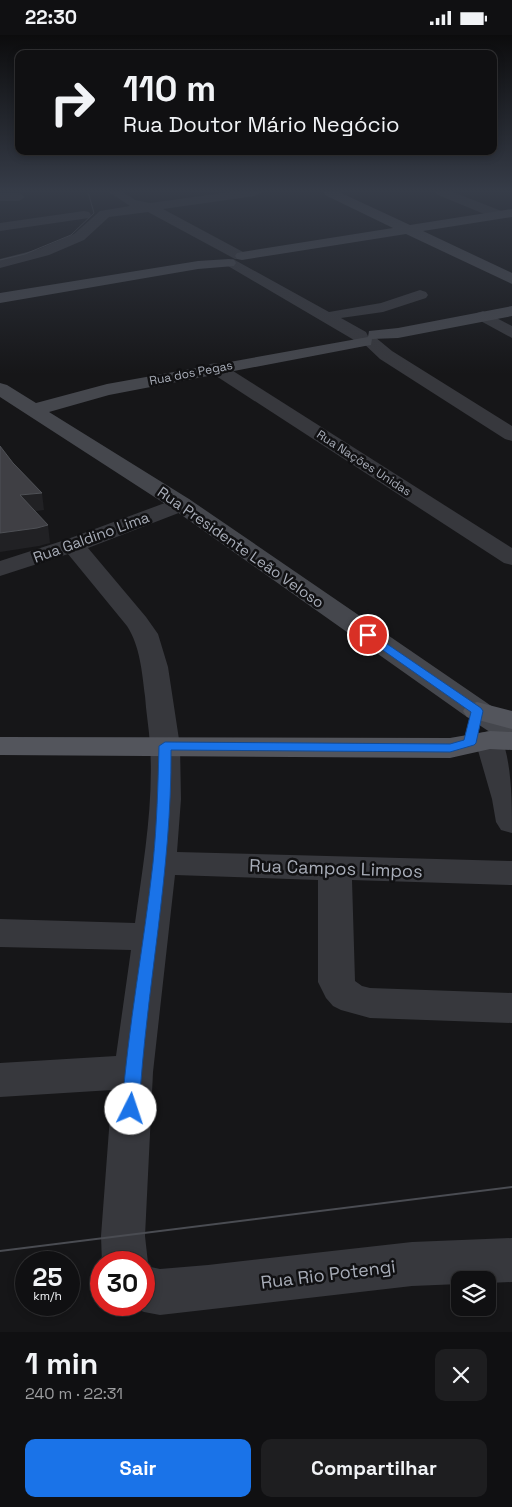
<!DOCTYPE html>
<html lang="pt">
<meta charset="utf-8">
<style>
body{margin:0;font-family:"Space Grotesk",sans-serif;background:#1e1e20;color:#f1f3f6;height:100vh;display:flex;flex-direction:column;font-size:19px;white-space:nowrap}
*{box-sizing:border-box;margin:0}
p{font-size:16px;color:#9c9d9f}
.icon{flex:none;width:28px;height:28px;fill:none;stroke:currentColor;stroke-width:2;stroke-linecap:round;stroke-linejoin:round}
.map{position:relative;height:1297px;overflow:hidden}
.side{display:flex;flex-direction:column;background:#101012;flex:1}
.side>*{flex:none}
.hud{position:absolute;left:15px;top:15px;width:482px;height:105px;border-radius:10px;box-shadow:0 2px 8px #0003,0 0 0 1px #303032;background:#101012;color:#f1f3f6;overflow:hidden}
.buttons{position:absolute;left:451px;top:1236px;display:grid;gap:10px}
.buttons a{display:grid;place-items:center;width:45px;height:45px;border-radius:10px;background:#101012;box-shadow:0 2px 8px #0003,0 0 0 1px #303032;font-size:25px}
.speed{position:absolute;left:15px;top:1216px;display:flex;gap:10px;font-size:25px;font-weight:700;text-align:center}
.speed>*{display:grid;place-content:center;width:65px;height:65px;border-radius:50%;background:#101012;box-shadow:0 2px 8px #0003,0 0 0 1px #303032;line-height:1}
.speed small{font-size:12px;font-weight:400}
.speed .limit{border:8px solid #d22;background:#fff;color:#111}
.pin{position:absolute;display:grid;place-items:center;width:42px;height:42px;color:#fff;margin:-21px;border:2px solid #fff;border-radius:50%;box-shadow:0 1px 5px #0007}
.me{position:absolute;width:55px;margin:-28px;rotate:4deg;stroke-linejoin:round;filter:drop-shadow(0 0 4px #0008)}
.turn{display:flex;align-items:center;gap:18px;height:105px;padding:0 25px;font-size:22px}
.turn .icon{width:65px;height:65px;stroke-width:2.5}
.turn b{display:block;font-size:35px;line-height:42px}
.round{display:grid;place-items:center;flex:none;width:52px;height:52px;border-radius:10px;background:#1e1e20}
.overview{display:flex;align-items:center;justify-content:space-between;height:85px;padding:0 25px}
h1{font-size:30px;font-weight:600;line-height:38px}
.cta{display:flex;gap:10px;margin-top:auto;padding:10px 25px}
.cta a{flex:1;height:58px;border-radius:10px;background:#1a73e8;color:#fff;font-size:20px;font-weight:600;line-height:58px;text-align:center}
.cta a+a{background:#1e1e20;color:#f1f3f6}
.status{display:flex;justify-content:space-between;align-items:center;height:35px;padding:0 25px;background:#101012;direction:ltr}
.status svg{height:14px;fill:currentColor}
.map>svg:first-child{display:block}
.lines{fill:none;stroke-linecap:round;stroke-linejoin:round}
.street{fill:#37383d;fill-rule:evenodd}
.secondary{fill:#45474d;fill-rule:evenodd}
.primary{fill:#53555c;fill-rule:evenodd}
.tram-far1{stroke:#4a4c52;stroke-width:1}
.tram{stroke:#4a4c52;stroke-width:2}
.shaded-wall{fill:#212124}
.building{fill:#3f3f44;stroke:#4f5156}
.route{fill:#1a73e8;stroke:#114b97}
.labels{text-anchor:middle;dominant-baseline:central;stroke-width:5;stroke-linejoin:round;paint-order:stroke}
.far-street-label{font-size:12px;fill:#a8adb8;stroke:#111113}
.street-label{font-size:15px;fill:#a8adb8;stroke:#111113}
.near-street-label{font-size:18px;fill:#a8adb8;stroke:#111113}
</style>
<div class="status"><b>22:30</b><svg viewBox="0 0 49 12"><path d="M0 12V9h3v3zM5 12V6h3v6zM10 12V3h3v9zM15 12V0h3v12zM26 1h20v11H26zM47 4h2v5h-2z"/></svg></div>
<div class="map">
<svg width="512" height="1297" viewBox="0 0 512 1297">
<rect width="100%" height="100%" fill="#161618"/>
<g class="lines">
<g class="street">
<path d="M109,157H123L135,165L150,168L230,157H261L255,161L163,174L245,218L247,221L245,224H235L148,177L109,182L84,205L49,220L0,233V224L39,214L74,199L100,176L130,171Z"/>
<path d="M436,157H453L504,177L506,180L504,183H494L438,160Z"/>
<path d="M0,158H19L25,162L19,166H0Z"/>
<path d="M84,176L89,177L91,180L89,183L0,196V188Z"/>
<path d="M233,224L329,277L381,268L420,255L426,257L428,260L426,263L383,277L341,283L366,297L368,301L375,302L392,316L512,391V406L505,404L380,324L361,306L354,305L228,231L226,228L228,225Z"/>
<path d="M483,276L512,291V303L477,284L475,281L477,278Z"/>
<path d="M216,328L222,329L512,513V530L504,528L210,337L207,333L210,329Z"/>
<path d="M181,462L189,464L192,469L189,474L88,513L146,582L158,599L168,632L180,711L181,764L177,817L512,826V850L352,845L355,946L362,951L370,953L512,958V988L370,983L341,975L333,971L326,963L318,947V845L175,840L153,1037L145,1201L148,1228L146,1231L160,1234L208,1230L412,1207L512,1203V1247L488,1248V1245H460V1249L412,1251L160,1280L144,1277L128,1270H144V1228H102L101,1201L112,1055L0,1062V1028L116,1021L131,915L0,912V884L135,888C143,830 154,769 150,710C149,693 146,677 145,661C142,637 140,611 127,591L68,519L0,541V526L65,505Z"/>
<path d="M490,696L500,698C512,727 512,766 512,798L501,795L496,787L492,764L475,705L480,698Z"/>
</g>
<g class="secondary">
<path d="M323,157H339L410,190L512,174V182L423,196L512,238V249L406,199L242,225L237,224L235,221L237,218L242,217L393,193L325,160Z"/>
<path d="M229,224L234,225L236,228L234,231L198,234L0,268V258L198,226Z"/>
<path d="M512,271V281L398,303L372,304L371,310L365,311L109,360L49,377L189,464L512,685V707L502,705L467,682L173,474L0,362V348L7,350L36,368L107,349L368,302L369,296L398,293Z"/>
</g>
<g class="primary">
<path d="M477,667L512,676V694L467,682L463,676L467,670Z"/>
<path d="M490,696L512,697V715L490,714L450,723L0,720V702L450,703Z"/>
</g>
<path class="tram-far1" d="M0,225L25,219L71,200L94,178L88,157"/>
<path class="tram" d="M0,1216L512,1152"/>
</g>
<g class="shaded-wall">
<path d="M42,458L44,475L22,478L20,460Z"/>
<path d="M48,490L50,508L39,511L0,517V498Z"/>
</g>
<path class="building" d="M0,411L13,428L42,458L20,460L48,490L37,493L0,498Z"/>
<linearGradient id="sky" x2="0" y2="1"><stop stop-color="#0c0c0d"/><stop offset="0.46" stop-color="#363c48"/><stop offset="1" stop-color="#363c48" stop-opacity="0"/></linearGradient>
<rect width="512" height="339" fill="url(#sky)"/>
<path class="route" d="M368,596L481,673L483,676L476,708L474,710L450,717L171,715C172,836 146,953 139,1074L137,1079L131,1081L125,1079L122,1074C128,991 144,910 153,828C157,789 158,750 159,711L165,707L450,709L464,705L471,677L364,602L362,600Z"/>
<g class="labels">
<g class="far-street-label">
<text transform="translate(191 338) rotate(-11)">Rua dos Pegas</text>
<text transform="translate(364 428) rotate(33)">Rua Nações Unidas</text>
</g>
<g class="street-label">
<text transform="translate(91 502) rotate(-20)">Rua Galdino Lima</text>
<text transform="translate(241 512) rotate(35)">Rua Presidente Leão Veloso</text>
</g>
<g class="near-street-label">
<text transform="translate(336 833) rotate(2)">Rua Campos Limpos</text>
<text transform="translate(328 1239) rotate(-7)">Rua Rio Potengi</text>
</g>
</g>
</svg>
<div class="buttons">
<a><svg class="icon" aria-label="layers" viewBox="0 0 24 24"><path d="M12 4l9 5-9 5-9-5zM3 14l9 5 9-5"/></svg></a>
</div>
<div class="speed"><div>25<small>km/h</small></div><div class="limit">30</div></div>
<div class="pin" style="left:368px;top:600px;background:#d93025"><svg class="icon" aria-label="arrive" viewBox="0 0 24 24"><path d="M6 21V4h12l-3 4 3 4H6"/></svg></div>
<svg class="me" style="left:131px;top:1074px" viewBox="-20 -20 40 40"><circle r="19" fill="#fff"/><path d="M0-13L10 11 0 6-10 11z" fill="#1a73e8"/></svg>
<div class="hud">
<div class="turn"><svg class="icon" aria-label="right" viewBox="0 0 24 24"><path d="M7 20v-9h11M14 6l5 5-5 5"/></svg><div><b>110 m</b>Rua Doutor Mário Negócio</div></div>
</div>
</div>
<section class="side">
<div class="overview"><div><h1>1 min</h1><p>240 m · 22:31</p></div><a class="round"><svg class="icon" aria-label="close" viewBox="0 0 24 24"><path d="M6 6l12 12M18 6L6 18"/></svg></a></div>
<div class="cta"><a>Sair</a><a>Compartilhar</a></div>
</section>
